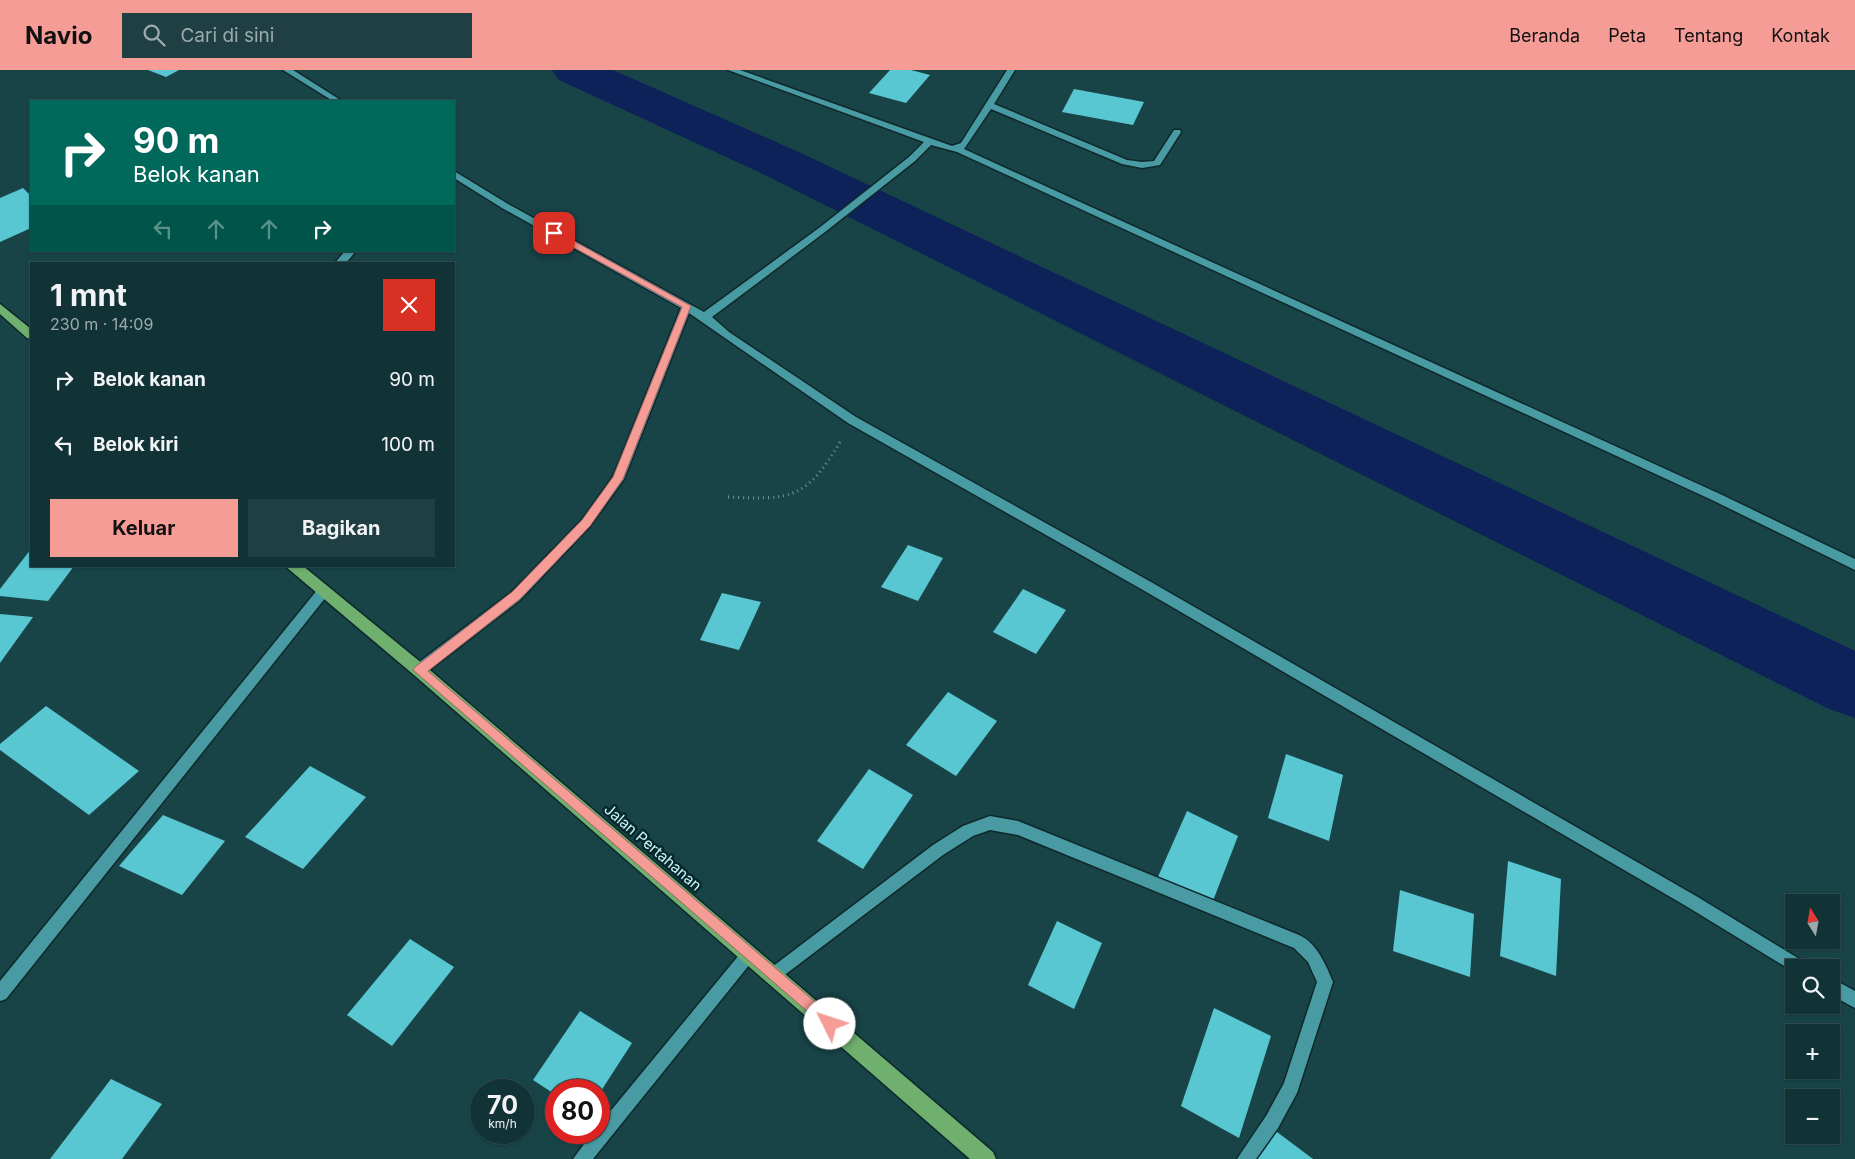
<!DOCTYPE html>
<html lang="id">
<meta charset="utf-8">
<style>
body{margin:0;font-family:Inter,sans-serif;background:#1f3f42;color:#f1f3f6;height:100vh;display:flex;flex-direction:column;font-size:19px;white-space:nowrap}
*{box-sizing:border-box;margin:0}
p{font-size:16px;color:#9caaad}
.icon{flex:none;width:28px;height:28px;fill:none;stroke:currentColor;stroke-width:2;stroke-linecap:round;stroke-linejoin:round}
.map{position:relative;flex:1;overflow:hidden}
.details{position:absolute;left:30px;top:192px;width:425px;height:305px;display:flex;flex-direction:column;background:#123336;border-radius:0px;box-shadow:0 1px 4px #0004,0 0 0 1px #314e51}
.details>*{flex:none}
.top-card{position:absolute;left:30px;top:30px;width:425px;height:152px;border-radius:0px;box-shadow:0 1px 4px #0004,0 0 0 1px #314e51;background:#00695c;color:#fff;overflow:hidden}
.needle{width:32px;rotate:349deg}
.buttons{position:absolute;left:1785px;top:824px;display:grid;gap:10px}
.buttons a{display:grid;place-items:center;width:55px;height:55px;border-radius:0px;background:#123336;box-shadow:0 1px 4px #0004,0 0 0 1px #314e51;font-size:25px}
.speed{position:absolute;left:470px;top:1009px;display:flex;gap:10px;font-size:25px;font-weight:700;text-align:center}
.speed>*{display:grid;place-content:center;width:65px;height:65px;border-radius:50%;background:#123336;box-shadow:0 1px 4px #0004,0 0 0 1px #314e51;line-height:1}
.speed small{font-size:12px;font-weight:400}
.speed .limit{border:8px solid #d22;background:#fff;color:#111}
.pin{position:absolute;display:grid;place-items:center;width:42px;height:42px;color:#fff;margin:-21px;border-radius:10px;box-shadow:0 2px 8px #0006}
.me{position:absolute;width:55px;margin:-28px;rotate:311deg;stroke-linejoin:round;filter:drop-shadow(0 0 4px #0008)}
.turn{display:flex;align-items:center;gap:18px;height:105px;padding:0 20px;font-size:22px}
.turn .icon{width:65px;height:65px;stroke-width:2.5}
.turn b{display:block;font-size:35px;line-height:42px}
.lanes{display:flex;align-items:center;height:48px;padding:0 20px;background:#0003;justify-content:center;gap:25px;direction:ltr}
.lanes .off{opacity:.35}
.round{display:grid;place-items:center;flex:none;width:52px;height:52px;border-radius:0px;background:#1f3f42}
.headline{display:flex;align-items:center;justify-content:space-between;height:85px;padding:0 20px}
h1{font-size:30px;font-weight:700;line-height:38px}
.primary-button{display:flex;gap:10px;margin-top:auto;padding:10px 20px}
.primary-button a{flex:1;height:58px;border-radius:0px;background:#f59c96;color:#111;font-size:20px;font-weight:700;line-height:58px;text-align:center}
.primary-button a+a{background:#1f3f42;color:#f1f3f6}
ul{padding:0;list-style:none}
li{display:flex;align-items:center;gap:15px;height:65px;padding:0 20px}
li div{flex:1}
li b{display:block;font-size:19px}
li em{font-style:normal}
header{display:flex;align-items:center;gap:30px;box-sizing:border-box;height:70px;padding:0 25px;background:#f59c96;color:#111}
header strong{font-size:24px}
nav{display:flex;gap:28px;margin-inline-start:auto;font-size:18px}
.search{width:350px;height:45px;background:#1f3f42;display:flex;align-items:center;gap:12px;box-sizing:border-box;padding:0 18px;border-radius:0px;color:#9caaad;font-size:19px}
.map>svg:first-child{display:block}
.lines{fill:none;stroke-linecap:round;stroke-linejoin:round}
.river{fill:#0c2258;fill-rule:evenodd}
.building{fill:#59c7d2}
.minor-casing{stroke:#0e282b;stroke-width:3}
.highway-casing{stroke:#0e282b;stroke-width:3}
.path{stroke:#6c9699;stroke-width:3;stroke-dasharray:1 4;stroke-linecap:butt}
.minor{fill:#499ba3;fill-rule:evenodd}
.highway{fill:#6fb06e;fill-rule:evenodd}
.route{fill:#f59c96;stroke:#9f6562}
.labels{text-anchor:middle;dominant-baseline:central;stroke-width:5;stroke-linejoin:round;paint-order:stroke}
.street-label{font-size:15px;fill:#cdf4f7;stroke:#05292d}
</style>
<header>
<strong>Navio</strong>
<div class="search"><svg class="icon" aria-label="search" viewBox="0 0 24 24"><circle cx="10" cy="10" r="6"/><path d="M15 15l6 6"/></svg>Cari di sini</div>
<nav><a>Beranda</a><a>Peta</a><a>Tentang</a><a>Kontak</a></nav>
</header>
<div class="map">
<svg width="1855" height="1089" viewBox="0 0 1855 1089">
<rect width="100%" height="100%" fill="#184448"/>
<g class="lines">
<path class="river" d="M552,0H613L803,84L1855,581V648L1829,639L767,106L559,10Z"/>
</g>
<g class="building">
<path d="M148,0H179L166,7Z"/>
<path d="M890,0H911L930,5L906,33L869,23Z"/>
<path d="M1074,19L1144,32L1133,55L1062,42Z"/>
<path d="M23,118L31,126V158L0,172V128Z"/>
<path d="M908,475L943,488L918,531L881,517Z"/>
<path d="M31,479V496H74L48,531L0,526V519Z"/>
<path d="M1023,519L1066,540L1036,584L993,562Z"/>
<path d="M722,523L761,532L739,580L700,570Z"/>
<path d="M0,544L33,547L0,593Z"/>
<path d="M948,622L997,651L956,706L906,675Z"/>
<path d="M46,636L139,701L89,745L0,680V674Z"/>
<path d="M1286,684L1343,705L1329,771L1268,748Z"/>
<path d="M310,696L366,727L303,799L245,767Z"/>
<path d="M869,699L913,725L863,799L817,771Z"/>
<path d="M1187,741L1238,766L1211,836L1157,809Z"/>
<path d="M163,745L225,771L182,825L119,796Z"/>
<path d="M1508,791L1561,809L1556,906L1500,886Z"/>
<path d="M1400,820L1474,844L1470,907L1393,881Z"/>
<path d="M1057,851L1102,873L1074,939L1028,915Z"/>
<path d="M410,869L454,897L392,976L347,945Z"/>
<path d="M1214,938L1271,966L1239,1068L1181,1036Z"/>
<path d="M580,941L632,973L599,1024V1020H556V1025L533,1010Z"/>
<path d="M111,1009L162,1034L122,1089H50Z"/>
<path d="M1273,1059L1313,1089H1257Z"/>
</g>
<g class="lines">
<defs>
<g id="minor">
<path d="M283,0H293L342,31H333Z"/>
<path d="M728,0H740L952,76L961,73L1007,0H1015L994,34L1127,90L1142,92L1154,91L1174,60H1180L1181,62L1160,95L1142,98L1122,94L991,39L964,79L1720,424L1855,489V500L1712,430L957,82L931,75L915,91L825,162L712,247L729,262L856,347L1151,512L1696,826L1806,893L1809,898H1794V902L1686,836L1143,520L848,353L689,243L624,409L590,456L520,530L424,604L419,606L414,604L413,600L414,596L512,522L582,450L613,407L681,238L502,138L454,108V101L508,134L704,242L819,158L909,87L924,72Z"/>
<path d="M345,181H356L345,194H334Z"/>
<path d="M322,518L326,519L328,523L326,527L6,929L0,931V911L318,519Z"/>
<path d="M990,746L1018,751L1299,865C1317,873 1326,895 1333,912L1297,1023L1278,1058L1256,1089H1237L1266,1046L1284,1013L1317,912L1308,892L1294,878L1018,765L990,760L973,766L943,785L778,910L773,913L768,910L765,905L768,900L933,775L963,756Z"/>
<path d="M749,876L754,879L757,884L754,889L593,1089H573L593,1062H599V1055L744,879Z"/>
<path d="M1831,908L1855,921V938L1831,925Z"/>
</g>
<g id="highway">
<path d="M0,234L31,259V269L27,268L0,244Z"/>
<path d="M285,496H303L424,595L993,1082L996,1089H970L414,605Z"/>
</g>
</defs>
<use href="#minor" class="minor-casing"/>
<use href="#highway" class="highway-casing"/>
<path class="path" d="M728,427C792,430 806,429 840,372"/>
<use href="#minor" class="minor"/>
<use href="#highway" class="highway"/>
</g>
<path class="route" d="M554,160L691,236L623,409L590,456L520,529L428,601L835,949L837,954L835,959L830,961L413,600L415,597L512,522L582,450L613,407L682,237L551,165L550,163Z"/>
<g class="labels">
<g class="street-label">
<text transform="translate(653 777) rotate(41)">Jalan Pertahanan</text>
</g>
</g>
</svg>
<div class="buttons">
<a><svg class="needle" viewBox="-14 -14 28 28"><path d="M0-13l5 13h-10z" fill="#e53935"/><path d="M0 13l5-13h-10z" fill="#9caaad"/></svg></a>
<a><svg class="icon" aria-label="search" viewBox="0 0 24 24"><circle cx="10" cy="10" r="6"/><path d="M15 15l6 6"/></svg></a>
<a>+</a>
<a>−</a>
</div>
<div class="speed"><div>70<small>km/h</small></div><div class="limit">80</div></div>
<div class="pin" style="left:554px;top:163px;background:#d93025"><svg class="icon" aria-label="arrive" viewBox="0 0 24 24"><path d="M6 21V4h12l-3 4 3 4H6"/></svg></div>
<svg class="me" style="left:830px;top:954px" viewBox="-20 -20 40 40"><circle r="19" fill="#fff"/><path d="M0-13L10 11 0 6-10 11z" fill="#f59c96"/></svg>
<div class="top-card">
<div class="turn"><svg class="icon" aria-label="right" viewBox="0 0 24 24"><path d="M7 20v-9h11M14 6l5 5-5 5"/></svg><div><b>90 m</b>Belok kanan</div></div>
<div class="lanes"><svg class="icon off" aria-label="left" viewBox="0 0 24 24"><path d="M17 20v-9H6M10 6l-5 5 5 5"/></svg><svg class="icon off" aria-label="ahead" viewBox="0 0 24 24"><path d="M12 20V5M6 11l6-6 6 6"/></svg><svg class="icon off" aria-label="ahead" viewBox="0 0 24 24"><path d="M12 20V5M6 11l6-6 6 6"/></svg><svg class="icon" aria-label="right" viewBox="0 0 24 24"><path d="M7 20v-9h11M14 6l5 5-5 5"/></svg></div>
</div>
<section class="details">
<div class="headline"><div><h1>1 mnt</h1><p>230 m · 14:09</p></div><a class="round" style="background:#d93025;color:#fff"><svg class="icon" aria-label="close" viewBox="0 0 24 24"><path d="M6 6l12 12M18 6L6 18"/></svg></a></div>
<ul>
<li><svg class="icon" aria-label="right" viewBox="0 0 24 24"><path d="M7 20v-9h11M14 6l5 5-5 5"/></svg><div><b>Belok kanan</b></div><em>90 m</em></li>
<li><svg class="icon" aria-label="left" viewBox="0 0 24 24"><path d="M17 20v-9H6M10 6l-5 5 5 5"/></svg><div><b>Belok kiri</b></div><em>100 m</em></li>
</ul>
<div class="primary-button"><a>Keluar</a><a>Bagikan</a></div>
</section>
</div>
